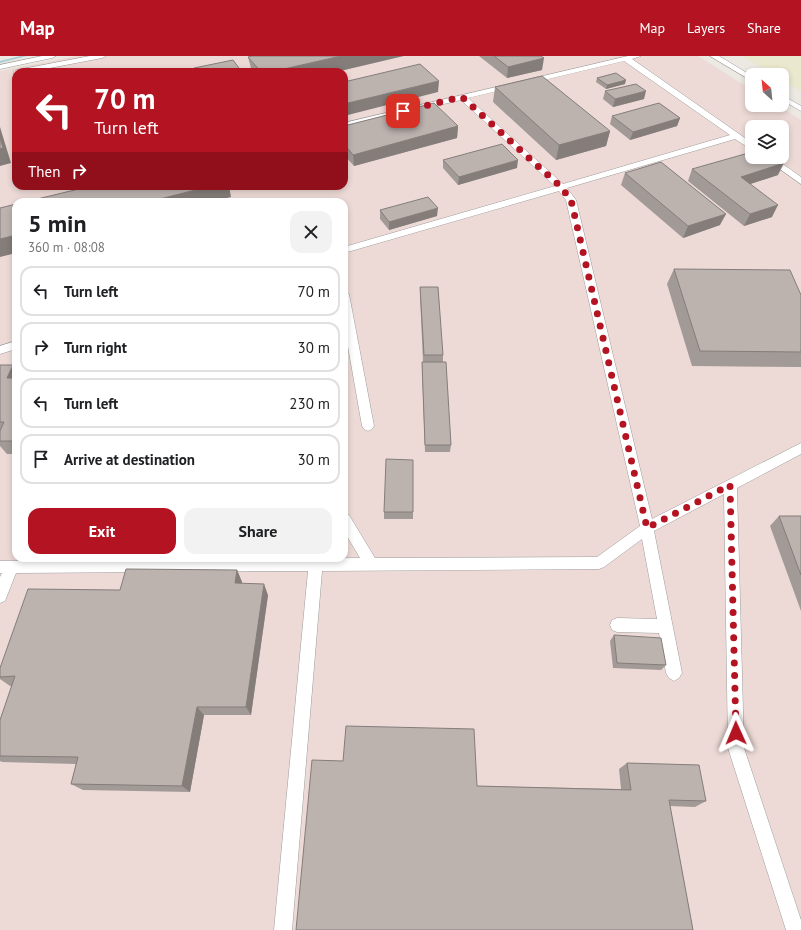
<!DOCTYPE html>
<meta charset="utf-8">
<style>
body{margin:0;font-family:"PT Sans",sans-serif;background:#f2f2f2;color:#202124;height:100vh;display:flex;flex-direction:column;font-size:15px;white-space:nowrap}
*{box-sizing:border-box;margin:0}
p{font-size:13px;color:#757577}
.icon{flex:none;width:22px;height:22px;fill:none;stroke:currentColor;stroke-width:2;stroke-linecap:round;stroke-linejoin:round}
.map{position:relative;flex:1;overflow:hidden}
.drawer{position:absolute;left:12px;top:142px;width:336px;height:364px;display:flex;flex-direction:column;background:#fff;border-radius:12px;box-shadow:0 2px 6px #0003}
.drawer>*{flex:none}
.guide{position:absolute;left:12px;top:12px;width:336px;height:122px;border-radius:12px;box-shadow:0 2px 6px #0003;background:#b41322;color:#fff;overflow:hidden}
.needle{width:26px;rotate:333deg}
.controls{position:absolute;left:745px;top:12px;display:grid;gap:8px}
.controls a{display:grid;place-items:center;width:44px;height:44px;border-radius:8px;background:#fff;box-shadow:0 2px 6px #0003;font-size:20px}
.pin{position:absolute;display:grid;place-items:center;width:34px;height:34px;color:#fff;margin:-17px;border-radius:8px;box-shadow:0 2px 6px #0006}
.me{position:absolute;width:44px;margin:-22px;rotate:359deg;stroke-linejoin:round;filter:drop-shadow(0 0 3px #0008)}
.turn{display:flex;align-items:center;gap:14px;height:84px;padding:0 16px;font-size:18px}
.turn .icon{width:52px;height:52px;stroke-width:2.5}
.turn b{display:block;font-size:28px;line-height:34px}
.then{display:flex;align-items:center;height:38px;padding:0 16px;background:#0003;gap:8px;font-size:15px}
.round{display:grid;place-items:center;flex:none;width:42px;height:42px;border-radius:12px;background:#f2f2f2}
.head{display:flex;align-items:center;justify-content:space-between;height:68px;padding:0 16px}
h1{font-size:24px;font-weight:800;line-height:30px}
.cta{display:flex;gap:8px;margin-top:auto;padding:8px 16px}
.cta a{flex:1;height:46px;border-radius:12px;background:#b41322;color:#fff;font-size:16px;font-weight:800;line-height:46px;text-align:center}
.cta a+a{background:#f2f2f2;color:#202124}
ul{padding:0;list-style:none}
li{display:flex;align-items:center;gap:12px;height:50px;margin:0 8px 6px;padding:0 8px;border:2px solid #e0e0e0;border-radius:12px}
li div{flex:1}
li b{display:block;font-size:15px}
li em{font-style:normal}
header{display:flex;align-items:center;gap:24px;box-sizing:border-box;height:56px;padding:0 20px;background:#b41322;color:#fff}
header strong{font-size:19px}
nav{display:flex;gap:22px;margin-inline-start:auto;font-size:14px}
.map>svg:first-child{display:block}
.military{fill:#eddad6;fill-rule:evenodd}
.farmland{fill:#eae9cf}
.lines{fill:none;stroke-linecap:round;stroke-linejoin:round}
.stream{fill:#a6d0d6;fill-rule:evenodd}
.service-casing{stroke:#9d9d9d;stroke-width:1}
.service{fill:#fff;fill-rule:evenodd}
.wall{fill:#a29a96}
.shaded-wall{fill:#847d7a}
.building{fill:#bcb3af;stroke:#847d7a}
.route{stroke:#b41322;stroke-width:7;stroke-dasharray:0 12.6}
</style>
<header>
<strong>Map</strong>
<nav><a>Map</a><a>Layers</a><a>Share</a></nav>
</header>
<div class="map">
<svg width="801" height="874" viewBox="0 0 801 874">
<rect width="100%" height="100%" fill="#ece8e2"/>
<path class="military" d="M77,0H698L752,34V49H777L801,64V874H0V15ZM16,16H344V130H16ZM752,71H782V101H752ZM16,146H344V502H16Z"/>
<path class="farmland" d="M742,0H801V35L782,24V19H774Z"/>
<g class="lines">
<path class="stream" d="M20,0H27L0,7V5Z"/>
<defs>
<g id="service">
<path d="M42,0H56L52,2L0,13V9Z"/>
<path d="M90,0H106L102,2L29,16H16V18L13,16L17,14Z"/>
<path d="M628,0H641L632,3L752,87V94L735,83L567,132L576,144L652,463L801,387V398L737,432L744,692L801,864V874H786L728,692L724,438L654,475L682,617L679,622L674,625L669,622L666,617L659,577L617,576L612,574L610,569L612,564L617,562L657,563L642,483L604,511L599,513L322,515L292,874H274L308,515L16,517L5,545L0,547V521L2,517H0V505L360,502L344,475V457L349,459L375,502L597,501L640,470L566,144L559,135L344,197V191L555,130L461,44L344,71V67ZM624,5L730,79L563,128L468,42Z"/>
<path d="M710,0H719L752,20V25Z"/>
<path d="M782,39L801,50V55L782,44Z"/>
<path d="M763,101H773L801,121V128Z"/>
<path d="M344,235L349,238L374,370L372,373L368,375L364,373L362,370L344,268Z"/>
<path d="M16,285V293L0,298V290Z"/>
</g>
</defs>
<use href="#service" class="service-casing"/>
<use href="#service" class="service"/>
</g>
<g class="wall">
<path d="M479,0H541L542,14L507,22Z"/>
<path d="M248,1L336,16H252Z"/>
<path d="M597,22L625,28L606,33L596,26Z"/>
<path d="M495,31L610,75L606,90L556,104L493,46Z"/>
<path d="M605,35L644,43L613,51L603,43Z"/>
<path d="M612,60L680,62L677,70L630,84L610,68Z"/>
<path d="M344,70H458L457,82L354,110L344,99Z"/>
<path d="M443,104L517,112L458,129L443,112Z"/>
<path d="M692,113L778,119L750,128L772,161L744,170L688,125Z"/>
<path d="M625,117L720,169L683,182L621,129Z"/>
<path d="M380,154L437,160L389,174L380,163Z"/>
<path d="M674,213L801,239V311L692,310L667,228Z"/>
<path d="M420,231L443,299V306L451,389L450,396H425L422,314V306H423L420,239Z"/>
<path d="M0,309L16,314V398H7L0,390Z"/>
<path d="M413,404V463H384V456Z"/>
<path d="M779,460H801V555L770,470Z"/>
<path d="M237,514L242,526V527L268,539L251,659H204L190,736L83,734L71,728L76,708L2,706L0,705V664L12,630H10L0,623V612L120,534Z"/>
<path d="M614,579L666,609L661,614L613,612L610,585Z"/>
<path d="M627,707L706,745L695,751L670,750L693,874L477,730L621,733L619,713Z"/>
</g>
<g class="shaded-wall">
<path d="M341,0H404L336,16H284V13Z"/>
<path d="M544,2L542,14L507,22L508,11Z"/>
<path d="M626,24L625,28L606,33L607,29Z"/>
<path d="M439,25L438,36L344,60V48Z"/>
<path d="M646,35L644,43L613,51L615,43Z"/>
<path d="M680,62L677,70L630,84L633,76Z"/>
<path d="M458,70L457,82L354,110L353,99Z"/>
<path d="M0,71L11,107L0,110Z"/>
<path d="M610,75L606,90L556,104L559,89Z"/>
<path d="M518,104L517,112L458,129L459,121Z"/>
<path d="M784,107L778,119L735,133L741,121Z"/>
<path d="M211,130H229L231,141L211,146H148Z"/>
<path d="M272,130H283L272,133Z"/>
<path d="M778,149L772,161L744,170L750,158Z"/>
<path d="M438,152L437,160L389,174V166Z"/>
<path d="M726,158L720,169L683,182L688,170Z"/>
<path d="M16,179V197L0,201V183Z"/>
<path d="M13,309L16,314V335L7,322Z"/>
<path d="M237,514L242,526L240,539L235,527Z"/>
<path d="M264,528L268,539L251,659L246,651Z"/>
<path d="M197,651L204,659L190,736L182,730Z"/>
</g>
<g class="building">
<path d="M252,0H341L284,13L286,16H261L248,1Z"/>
<path d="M494,0H541L544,2L508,11Z"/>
<path d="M233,4L242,16H196L194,12Z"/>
<path d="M420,8L439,25L344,48V26Z"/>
<path d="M616,17L626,24L607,29L597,22Z"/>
<path d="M542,20L610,75L559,89L495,31Z"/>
<path d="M636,28L646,35L615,43L605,35Z"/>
<path d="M434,47L458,70L353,99L344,88V70Z"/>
<path d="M659,47L680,62L633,76L612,60Z"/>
<path d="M0,82L3,92L0,93Z"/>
<path d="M502,88L518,104L459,121L443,104Z"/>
<path d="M752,96V101H775L784,107L741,121L778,149L750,158L692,113Z"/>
<path d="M661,106L726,158L688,170L625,117Z"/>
<path d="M91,130H211L148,146H25Z"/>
<path d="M428,141L438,152L389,166L380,154Z"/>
<path d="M16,148V179L0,183V152Z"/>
<path d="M674,213L790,214L801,239V296L700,295Z"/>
<path d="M420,231H438L443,299H424Z"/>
<path d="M422,306H446L451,389H425Z"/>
<path d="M0,309H13L7,322H16V385H0V375L4,366H0Z"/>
<path d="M386,403L413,404V456H384Z"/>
<path d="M779,460H801V519Z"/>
<path d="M126,513L237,514L235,527L264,528L246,651H197L182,730L71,728L78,701L0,700V664L15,620L0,621V612L28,533L120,534Z"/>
<path d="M614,579L661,582L666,609L617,607Z"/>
<path d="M346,670L474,673L477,730L631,734L627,707L699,709L706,745L669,744L693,874H296L312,704L343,705Z"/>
</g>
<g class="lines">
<path class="route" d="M403,55L462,41L561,131L571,144L647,472L730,429L736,677"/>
</g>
</svg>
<div class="controls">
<a><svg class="needle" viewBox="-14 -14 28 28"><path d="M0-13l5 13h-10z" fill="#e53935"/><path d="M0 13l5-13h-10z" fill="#757577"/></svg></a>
<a><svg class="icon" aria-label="layers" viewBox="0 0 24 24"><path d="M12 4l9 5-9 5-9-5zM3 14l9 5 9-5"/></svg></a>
</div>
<div class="pin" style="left:403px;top:55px;background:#d93025"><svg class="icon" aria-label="arrive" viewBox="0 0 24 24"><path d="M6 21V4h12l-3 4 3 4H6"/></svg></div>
<svg class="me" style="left:736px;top:677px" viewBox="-20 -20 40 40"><path d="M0-17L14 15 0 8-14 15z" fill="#b41322" stroke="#fff" stroke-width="4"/></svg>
<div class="guide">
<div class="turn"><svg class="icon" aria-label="left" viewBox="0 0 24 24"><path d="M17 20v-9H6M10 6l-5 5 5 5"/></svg><div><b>70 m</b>Turn left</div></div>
<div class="then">Then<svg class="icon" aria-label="right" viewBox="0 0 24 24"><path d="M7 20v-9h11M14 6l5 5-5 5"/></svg></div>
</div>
<section class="drawer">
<div class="head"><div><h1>5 min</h1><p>360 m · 08:08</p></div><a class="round"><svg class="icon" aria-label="close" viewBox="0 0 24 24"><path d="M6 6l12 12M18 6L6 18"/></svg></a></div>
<ul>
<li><svg class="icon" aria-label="left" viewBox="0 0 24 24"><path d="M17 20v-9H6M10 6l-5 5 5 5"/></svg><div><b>Turn left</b></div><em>70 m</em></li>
<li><svg class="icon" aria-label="right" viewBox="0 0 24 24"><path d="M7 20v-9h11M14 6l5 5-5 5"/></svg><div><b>Turn right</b></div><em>30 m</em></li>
<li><svg class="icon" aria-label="left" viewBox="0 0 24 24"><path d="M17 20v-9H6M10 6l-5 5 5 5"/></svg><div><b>Turn left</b></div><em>230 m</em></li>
<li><svg class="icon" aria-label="arrive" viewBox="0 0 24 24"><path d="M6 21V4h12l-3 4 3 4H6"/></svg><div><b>Arrive at destination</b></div><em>30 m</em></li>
</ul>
<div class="cta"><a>Exit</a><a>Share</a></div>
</section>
</div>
